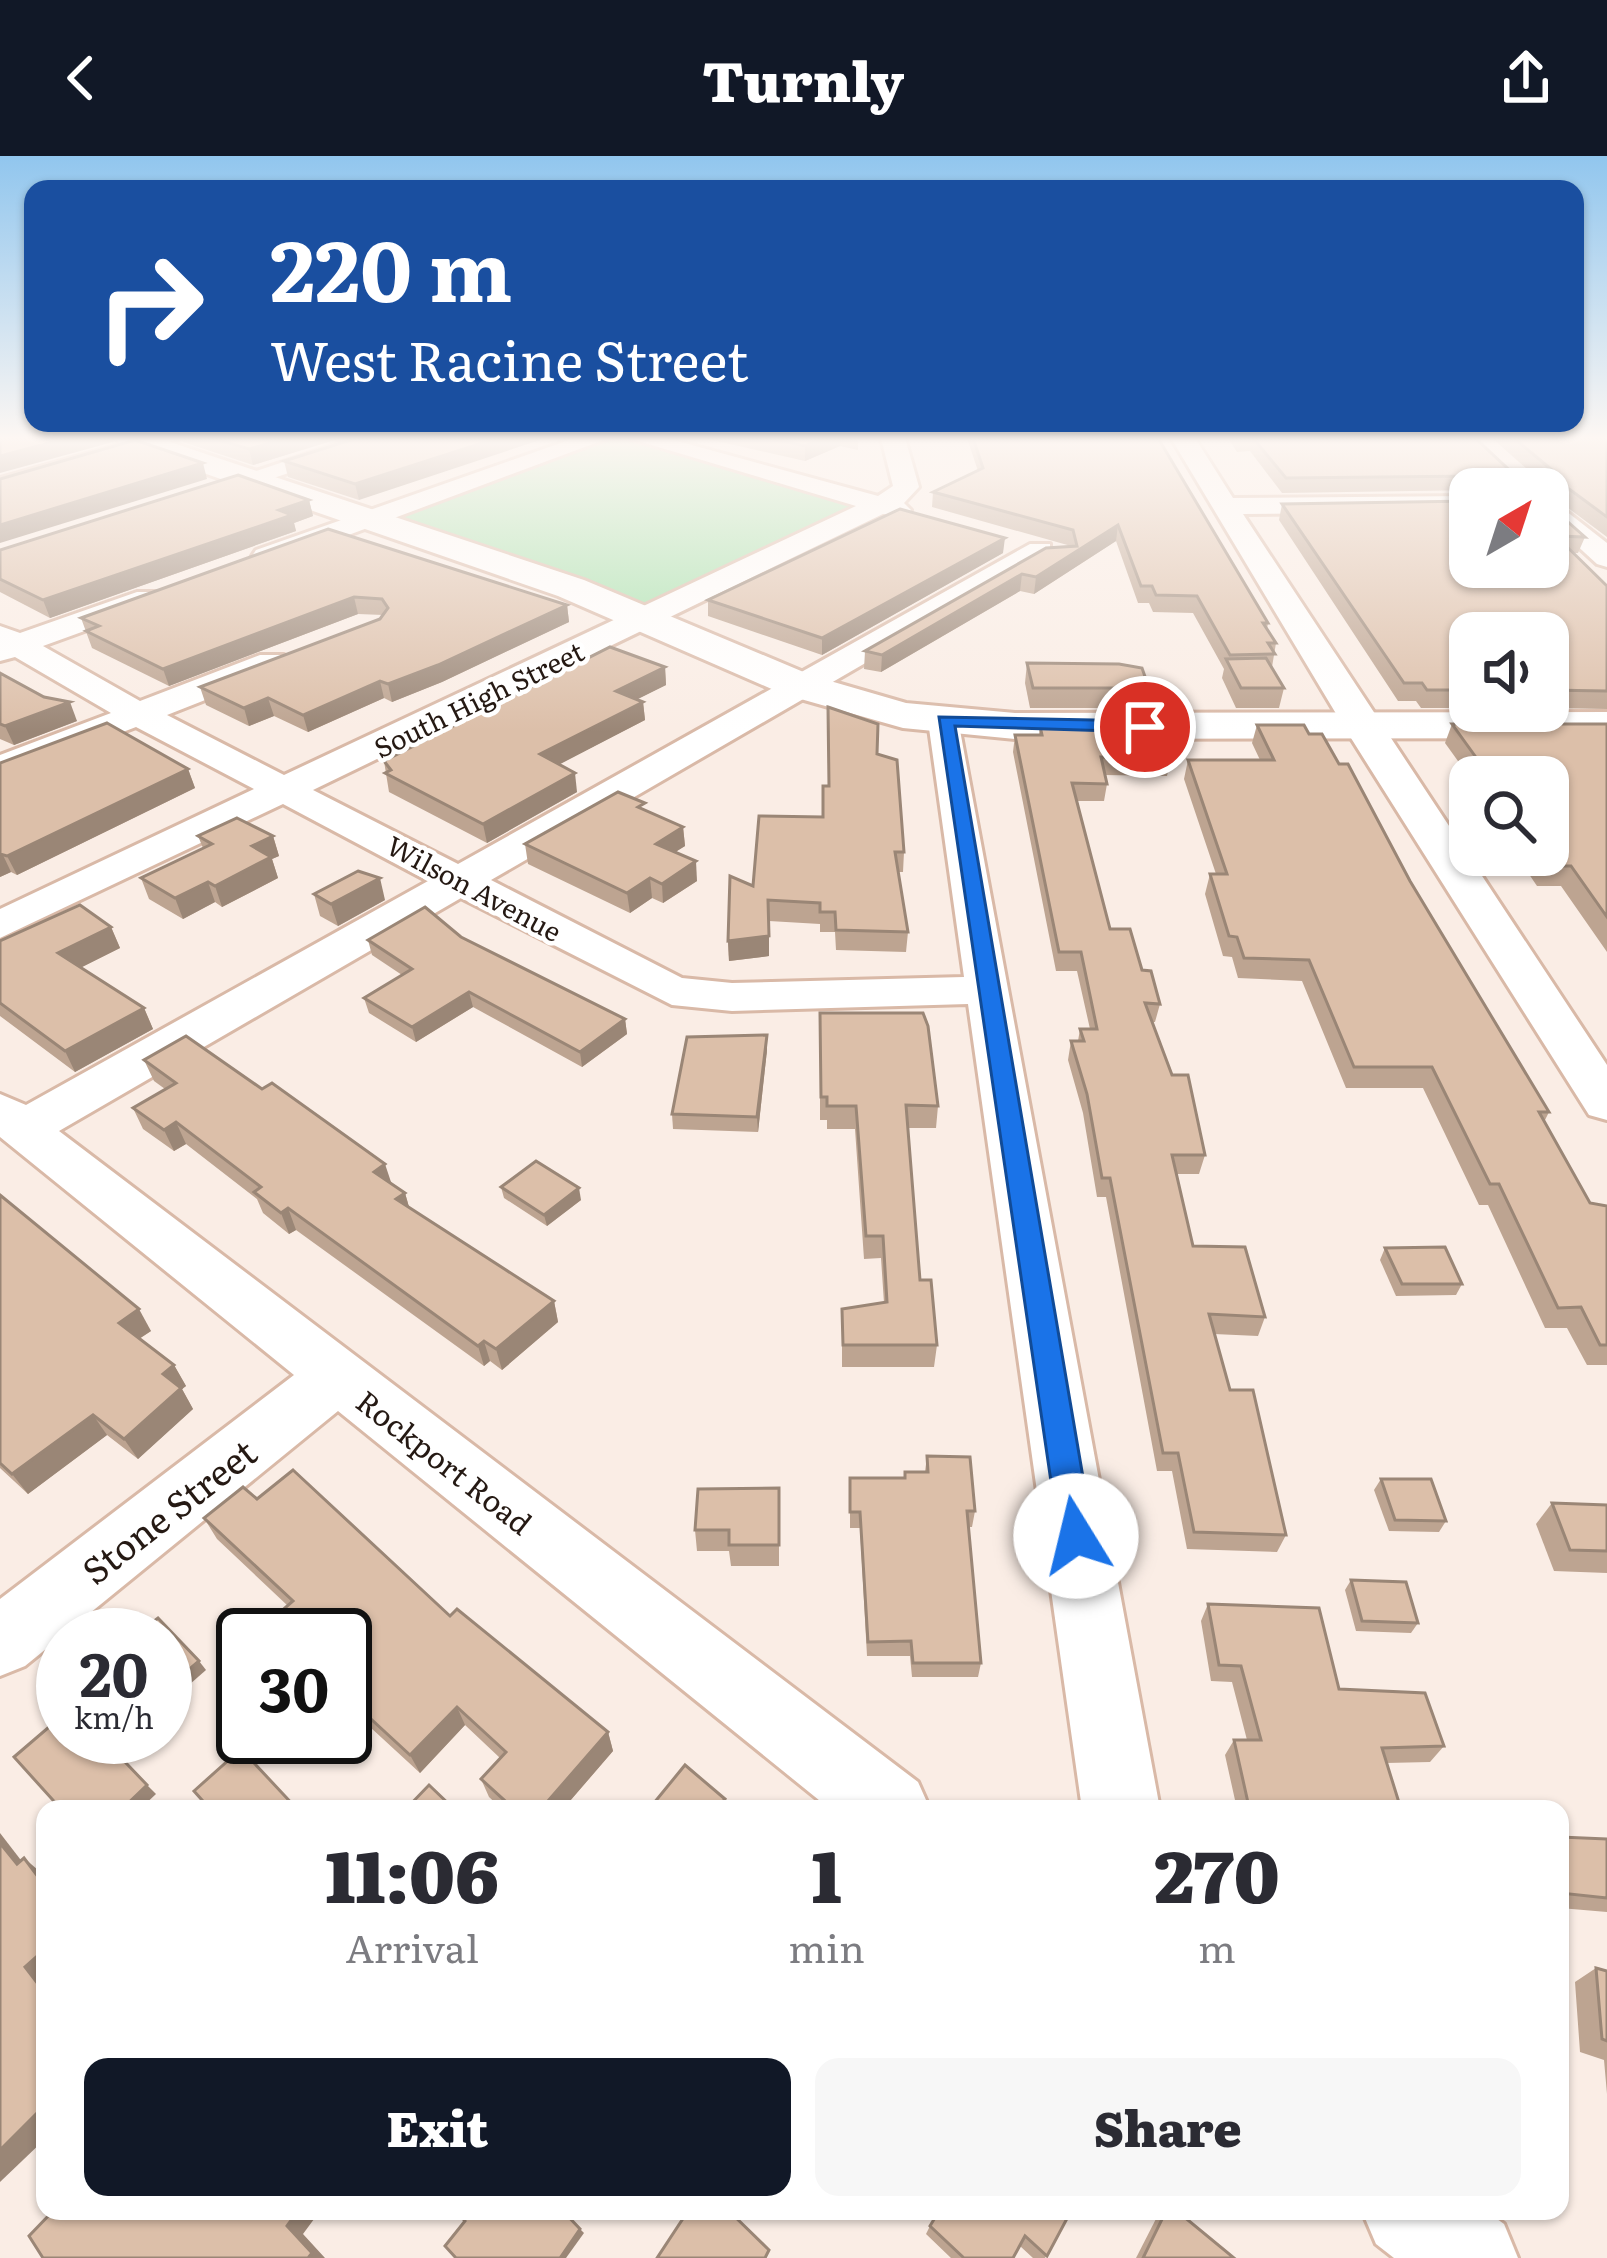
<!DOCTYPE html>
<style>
body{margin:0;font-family:Literata,serif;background:#f7f7f7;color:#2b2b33;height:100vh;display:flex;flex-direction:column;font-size:45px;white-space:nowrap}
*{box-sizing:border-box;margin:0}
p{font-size:39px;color:#7c7c81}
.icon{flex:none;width:66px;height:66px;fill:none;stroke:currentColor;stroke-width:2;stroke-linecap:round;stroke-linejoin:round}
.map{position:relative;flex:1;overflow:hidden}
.side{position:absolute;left:36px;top:1644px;width:1533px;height:420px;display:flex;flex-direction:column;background:#fff;border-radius:24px;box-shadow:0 3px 9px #0004}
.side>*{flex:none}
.top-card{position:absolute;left:24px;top:24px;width:1560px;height:252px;border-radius:24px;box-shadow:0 3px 9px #0004;background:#1a4fa0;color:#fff;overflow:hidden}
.needle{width:78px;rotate:39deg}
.buttons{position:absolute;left:1449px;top:312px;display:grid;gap:24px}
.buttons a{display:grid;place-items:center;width:120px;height:120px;border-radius:24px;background:#fff;box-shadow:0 3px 9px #0004;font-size:60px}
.speed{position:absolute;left:36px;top:1452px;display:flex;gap:24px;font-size:60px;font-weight:700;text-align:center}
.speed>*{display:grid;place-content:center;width:156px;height:156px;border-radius:50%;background:#fff;box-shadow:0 3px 9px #0004;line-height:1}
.speed small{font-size:30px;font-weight:400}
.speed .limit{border:6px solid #111;border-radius:18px;background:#fff;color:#111}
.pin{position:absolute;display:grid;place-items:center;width:102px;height:102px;color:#fff;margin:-51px;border:6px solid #fff;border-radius:50%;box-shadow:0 3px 12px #0007}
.me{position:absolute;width:132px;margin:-66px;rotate:351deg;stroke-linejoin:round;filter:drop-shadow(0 0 9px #0008)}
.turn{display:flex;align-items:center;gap:42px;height:252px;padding:0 48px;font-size:54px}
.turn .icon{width:156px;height:156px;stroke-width:2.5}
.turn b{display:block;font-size:84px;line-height:102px}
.eta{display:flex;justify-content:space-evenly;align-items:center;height:204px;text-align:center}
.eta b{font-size:72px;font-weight:800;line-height:84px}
.button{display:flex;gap:24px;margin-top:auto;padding:24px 48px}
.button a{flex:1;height:138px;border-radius:24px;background:#111827;color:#fff;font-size:48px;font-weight:800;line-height:138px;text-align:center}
.button a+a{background:#f7f7f7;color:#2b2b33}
header{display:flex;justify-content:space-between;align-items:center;height:156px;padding:0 48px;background:#111827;color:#fff;font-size:54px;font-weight:800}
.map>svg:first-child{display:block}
.green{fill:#a3e1ab}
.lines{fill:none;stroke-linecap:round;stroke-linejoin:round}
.minor-casing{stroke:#d9b9a7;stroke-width:6}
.major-casing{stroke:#d9b9a7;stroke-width:6}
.minor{fill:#fff;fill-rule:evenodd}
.major{fill:#fff;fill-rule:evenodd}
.wall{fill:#bda491}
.shaded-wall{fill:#9a8676}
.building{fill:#dcbfa9;stroke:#9a8676;stroke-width:3}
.route{fill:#1a73e8;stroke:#114b97;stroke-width:3}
.labels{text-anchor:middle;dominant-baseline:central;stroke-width:9;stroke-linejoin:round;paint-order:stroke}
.far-street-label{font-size:27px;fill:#251913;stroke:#fff}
.street-label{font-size:30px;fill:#251913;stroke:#fff}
.near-street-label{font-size:36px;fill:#251913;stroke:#fff}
</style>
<header><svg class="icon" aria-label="back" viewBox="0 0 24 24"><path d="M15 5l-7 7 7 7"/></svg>Turnly<svg class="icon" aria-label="share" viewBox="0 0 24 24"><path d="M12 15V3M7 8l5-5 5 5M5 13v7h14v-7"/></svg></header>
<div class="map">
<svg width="1607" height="2102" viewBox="0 0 1607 2102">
<rect width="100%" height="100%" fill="#faede5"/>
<path class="green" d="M597,282H640L881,349L644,462L369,362Z"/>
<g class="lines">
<defs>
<g id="minor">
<path d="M144,282H181L0,338V322Z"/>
<path d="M355,282H391L206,345H188L184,339Z"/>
<path d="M575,282H609L276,406L266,409L252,400L256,394Z"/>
<path d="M628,282H666L878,340L893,330L881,282H905L919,331L904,347L911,354L907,360L883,358L313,634L458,708L1030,388H1050V400L491,724L682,822L732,827L964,821L928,565L933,558H957L1160,1653H1082L968,848L732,855L672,849L461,742L59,975L918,1626L930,1653H830L338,1255L25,1510L0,1520V1443L294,1219L0,981V938L26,949L428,725L283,648L0,782V753L254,633L136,571L0,623V599L111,557L15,501L0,505V470L20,477L137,436H159L163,442L159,448L43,490L140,545L260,499H284L288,506L284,513L167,559L284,619L856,350Z"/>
<path d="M1171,282H1195L1233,342L1470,340V356L1243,358L1607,909V964L1589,959L1344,571Z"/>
<path d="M1548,341L1607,387V411L1597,408L1548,363Z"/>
<path d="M1362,2055H1486L1504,2068L1518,2102H1394L1376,2088Z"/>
</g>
<path id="major" d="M116,282H158L584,424L813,520L906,547L1015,557L1607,556V582L1015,583L903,572L783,538L558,440L120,288Z"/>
</defs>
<use href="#minor" class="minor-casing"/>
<use href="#major" class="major-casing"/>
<use href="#minor" class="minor"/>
<use href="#major" class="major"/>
</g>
<g class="wall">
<path d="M182,282H341L253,309L183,286Z"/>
<path d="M357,282L359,344L288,321L284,305Z"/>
<path d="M703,282H858V294L840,290L805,305Z"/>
<path d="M967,282H1158L1268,467L1267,473L1276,487L1272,511L1284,532L1279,552H1236L1222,522L1224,513L1193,457L1153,456L1149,447H1138L1116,385L1034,438L1020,435L881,516L864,513L865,495L1071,390L932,351L933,336L978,315Z"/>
<path d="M1228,282H1475L1517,321H1536L1492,282H1607V381L1552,340L1551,351L1585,381L1578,397H1573L1607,430V553L1548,552V477H1470V552H1421L1416,545H1398L1279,364L1282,348L1470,345L1548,333L1282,337L1250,295L1237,296Z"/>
<path d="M309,344L313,360L294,367L296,375L50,462L0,436V394Z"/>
<path d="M328,373L567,449L569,466L442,526L392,546L384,542L308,576L274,560L249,570L206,549L200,531L380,463L383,459L358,458L169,530L92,492L81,462Z"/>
<path d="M1003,397L822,499L708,460V444Z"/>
<path d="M1027,507L1149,532L1145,552H1030L1025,527Z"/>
<path d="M665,511L666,529L637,543L643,546L645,564L559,608L577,636L487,687L389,636L384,605Z"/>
<path d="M0,517L77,565L14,589L0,583Z"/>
<path d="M1452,568H1607V796L1561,730H1537L1516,699H1548V621H1470V633L1465,626L1468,619L1445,587Z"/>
<path d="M1257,569L1309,578L1339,608L1549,956L1544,966L1590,1047L1607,1050V1209H1587L1567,1172H1545L1488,1049H1479L1423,932H1346L1302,825L1238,822L1232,801L1223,800L1205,738L1210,718H1216L1184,623L1188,604H1260L1252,587Z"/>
<path d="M1040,570L1171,602L1167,620L1105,619L1107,628L1104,645H1077L1110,773L1142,814L1160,848L1155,866H1152L1205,999L1199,1018H1176L1193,1090L1265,1161L1258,1180L1214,1178L1230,1234L1286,1379L1277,1396L1187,1393L1172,1315H1157L1106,1041H1097L1083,957L1068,904L1071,885H1078L1080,873H1090L1077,815H1056L1013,596L1015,579H1039Z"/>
<path d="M877,598L904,696L903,716H898L908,776L906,796L836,794L835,776H820V768L769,765V800L729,805L728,785L753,730L823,661L828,630Z"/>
<path d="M0,607L188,613L195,632L17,719L11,716L0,721Z"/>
<path d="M645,654L683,671L685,690L675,696L697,725L663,747L652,742L630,757L528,708L525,688Z"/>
<path d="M198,680H273L279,700L272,703L278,722L222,751L215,746L183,763L149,743L141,722L203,692Z"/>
<path d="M314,738L385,744L338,770L320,760Z"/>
<path d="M111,771L120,792L80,812L144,852L153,873L75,916L0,860V785Z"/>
<path d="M461,781L625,863L627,878L582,911L473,851L416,886L369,857L364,842L402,819L372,799L368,784Z"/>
<path d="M820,857L938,950L936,972H908L920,1124L937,1189L934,1211H842V1153L884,1147L881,1102L864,1103L855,973H827V964H820Z"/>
<path d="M767,879V894L758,976L673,973L672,958Z"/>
<path d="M144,904L391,1027L405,1037L409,1051L554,1145L558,1166L502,1214L490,1205L484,1210L296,1074L289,1078L263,1057L257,1043L186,988L174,995L143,973L133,952L165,933L154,925Z"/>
<path d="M501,1031L581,1044L547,1070L504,1042Z"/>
<path d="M0,1039L151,1175L139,1183L174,1209L186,1230L182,1233L193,1253L138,1303L107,1279L28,1338L0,1312Z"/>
<path d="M1385,1092L1462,1128L1456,1139L1396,1140L1380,1104Z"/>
<path d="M927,1300L975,1355L972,1371H968L981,1507L978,1521H912L910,1500H867L860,1372H850V1322H904L905,1316H925Z"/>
<path d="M1381,1323L1446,1365L1439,1376L1389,1375L1374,1334Z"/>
<path d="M779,1332V1410H731L729,1395H697L695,1374Z"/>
<path d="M257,1343L450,1460L608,1576L613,1595L563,1653H502L489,1641L481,1623L500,1602L465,1569L420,1617L345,1548V1479L288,1450L217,1383L204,1362Z"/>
<path d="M1552,1347L1607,1349V1417L1554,1415L1536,1368Z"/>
<path d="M1351,1424L1418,1467L1411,1477L1356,1475L1345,1434Z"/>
<path d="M1208,1448L1339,1533L1444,1590L1430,1606L1386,1607L1401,1653H1237L1225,1599L1234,1584H1247L1232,1526L1211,1525L1201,1465Z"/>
<path d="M1560,1681L1607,1683V1756L1560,1752Z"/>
<path d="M1596,1812L1607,1815V1938L1604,1904L1580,1896L1575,1826Z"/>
<path d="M1071,2055L1045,2102H1033L1020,2090L1013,2102H951L926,2078L930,2070Z"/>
<path d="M1160,2055H1177L1234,2102H1136Z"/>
</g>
<g class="shaded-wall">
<path d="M68,282H115L113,286L0,317V300Z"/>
<path d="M288,282H341L253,309L249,293Z"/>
<path d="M498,282H546L359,344L355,328Z"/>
<path d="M824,282H841L840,290L805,305V290Z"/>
<path d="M203,307L207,323L0,387V369Z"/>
<path d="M309,344L313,360L294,367L296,375L50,462L43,444Z"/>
<path d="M1118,369L1116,385L1034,438L1036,421Z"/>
<path d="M1005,382L1003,397L822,499V482Z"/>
<path d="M1022,418L1020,435L881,516L882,499Z"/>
<path d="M354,441L358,458L169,530L163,513Z"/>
<path d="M567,449L569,466L442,526L392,546L388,528Z"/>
<path d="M665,511L666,529L618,553L616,535Z"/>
<path d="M380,525L384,542L308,576L303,559Z"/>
<path d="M268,542L274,560L249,570L244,552Z"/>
<path d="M70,546L77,565L14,589L5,570Z"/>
<path d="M643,546L645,564L543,617L540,598Z"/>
<path d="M188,613L195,632L17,719L7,700Z"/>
<path d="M575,617L577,636L487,687L483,668Z"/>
<path d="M683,671L685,690L658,707L656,688Z"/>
<path d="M273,680L279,700L272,703L278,722L222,751L215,730L252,690Z"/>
<path d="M2,697L11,716L0,721V698Z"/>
<path d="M696,705L697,725L663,747L662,728Z"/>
<path d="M380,722L385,744L338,770L331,748Z"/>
<path d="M650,722L652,742L630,757L627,737Z"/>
<path d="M208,726L215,746L183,763L175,742Z"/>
<path d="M769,765V800L729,805L728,785Z"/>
<path d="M111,771L120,792L68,818L58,797Z"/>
<path d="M469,836L473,851L416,886L412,871Z"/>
<path d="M144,852L153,873L75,916L65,895Z"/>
<path d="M625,863L627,878L582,911L580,896Z"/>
<path d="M767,879V894L758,976L757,961Z"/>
<path d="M176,966L186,988L174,995L164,974Z"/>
<path d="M385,1008L392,1029L374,1016Z"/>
<path d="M579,1032L581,1044L547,1070L544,1059Z"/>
<path d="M405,1037L411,1058L396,1043Z"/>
<path d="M288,1052L296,1074L289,1078L281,1057Z"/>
<path d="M554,1145L558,1166L502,1214L496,1193Z"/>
<path d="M139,1153L151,1175L131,1188L119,1167Z"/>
<path d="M484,1185L490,1205L484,1210L478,1190Z"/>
<path d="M174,1209L186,1230L182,1233L193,1253L138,1303L124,1283L163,1218Z"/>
<path d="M93,1259L107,1279L28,1338L12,1318Z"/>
<path d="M199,1505L206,1514L165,1550V1534Z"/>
<path d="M457,1551L465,1569L420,1617L410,1599Z"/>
<path d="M608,1576L613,1595L563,1653H541Z"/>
<path d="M110,1581H129L113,1594L105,1585Z"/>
<path d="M147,1629L156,1638L140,1653H122Z"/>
<path d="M0,1677L37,1725L17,1708L0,1687Z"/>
<path d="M24,1702L45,1720V1730Z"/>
<path d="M45,1793V1837L25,1811Z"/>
<path d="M45,1949V1983L0,2026V1994Z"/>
<path d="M298,2055H320L303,2078L325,2102H308L287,2070Z"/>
<path d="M580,2073L584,2077L566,2102H560Z"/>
</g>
<g class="building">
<path d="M0,282H68L0,300Z"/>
<path d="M212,282H288L249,293Z"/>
<path d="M357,282H498L355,328L284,305Z"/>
<path d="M769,282H824L805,290Z"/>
<path d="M973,282H1158L1268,467H1263L1276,487H1268L1275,498L1230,499L1197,440L1156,439L1152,430H1141L1118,369L1036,421L1022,418L882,499L865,495L1046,392L1077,390L1073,374L933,336L983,312Z"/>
<path d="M1253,282H1475L1517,321H1552V314L1514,282H1607V361L1553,321L1551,351L1585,381L1556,380L1607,430V535L1548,534V477H1470V534H1427L1422,527H1404L1282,348L1470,345V411H1548V333H1478L1480,325L1475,320L1286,322Z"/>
<path d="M135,284L203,307L0,369V323Z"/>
<path d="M238,319L309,344L279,354L292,359L43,444L0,423V394Z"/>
<path d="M900,353L1005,382L822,482L708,444Z"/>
<path d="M328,373L567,449L438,509L388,528L380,525L303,559L268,542L244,552L200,531L380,463L388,452L382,443L354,441L163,513L86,475L99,470L81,462Z"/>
<path d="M610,491L665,511L616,535L643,546L540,598L575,617L483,668L385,617L391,614L384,605Z"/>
<path d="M1266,502L1284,532H1241L1226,503Z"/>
<path d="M1027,507L1119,508L1142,512L1149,532H1033Z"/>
<path d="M0,517L44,541L70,546L5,570L0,568Z"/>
<path d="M828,551L878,568L877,598L897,604L904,696H895L908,776L836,774L835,756H820V747L768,744L769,780L728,785L730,720L753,730L759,660L823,661V630H829Z"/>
<path d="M107,567L188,613L7,700L0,698V607Z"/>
<path d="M1452,568H1607V761L1571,710H1546L1538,699H1548V621H1482L1473,607H1480Z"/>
<path d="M1257,569H1304L1309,578H1322L1339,608H1348L1410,725L1549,956H1539L1590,1047L1607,1050V1189H1600L1581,1151L1558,1152L1499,1028H1490L1432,911H1354L1309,804L1244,802L1237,781L1229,780L1210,718H1227L1188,604H1274Z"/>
<path d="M1040,570H1160L1171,602L1101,601L1107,628L1072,627L1110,773H1130L1142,814L1151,815L1160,848L1145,847L1172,919H1188L1205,999H1172L1193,1090L1245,1091L1265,1161L1209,1158L1230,1234H1253L1286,1379L1194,1376L1178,1297H1163L1110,1022H1102L1087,938L1071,885H1084L1080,873H1097L1081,796H1059L1015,579H1042Z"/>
<path d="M618,636L645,647L638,651L683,671L656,688L696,705L662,728L650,722L627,737L525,688Z"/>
<path d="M237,662L273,680L252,690L271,701L215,730L208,726L175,742L141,722L212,688L198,680Z"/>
<path d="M358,715L380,722L331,748L314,738Z"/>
<path d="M80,749L111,771L58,797L144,852L65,895L0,847V785Z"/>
<path d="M425,751L461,781L625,863L580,896L469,836L412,871L364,842L412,813L368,784Z"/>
<path d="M820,857H923L928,870L938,950L906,949L920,1124H931L937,1189H843L842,1153L887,1146L883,1080H866L856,950H827V941H821Z"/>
<path d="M767,879L757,961L672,958L687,881Z"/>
<path d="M186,880L262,933L272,927L385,1008L374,1016L405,1037L396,1043L554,1145L496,1193L484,1185L478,1190L288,1052L281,1057L254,1036L261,1031L176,966L164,974L133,952L176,927L144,904Z"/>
<path d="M536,1005L579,1032L544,1059L501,1031Z"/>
<path d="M0,1039L139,1153L119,1167L174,1209L163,1218L181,1232L124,1283L93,1259L12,1318L0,1307Z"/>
<path d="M1445,1091L1462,1128H1402L1385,1092Z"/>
<path d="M927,1300L970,1301L975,1355H967L981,1507H913L911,1485L868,1486L860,1356H850V1322H905V1316H928Z"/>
<path d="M293,1314L450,1460L457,1453L608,1576L541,1653H514L481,1623L506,1596L457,1551L410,1599L345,1539V1479H254L293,1445L204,1362L243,1331L257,1343Z"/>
<path d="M1381,1323H1431L1446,1365L1395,1364Z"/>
<path d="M779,1332V1389H729V1374H695L698,1333Z"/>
<path d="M1552,1347L1607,1349V1395L1570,1394Z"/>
<path d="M1351,1424L1406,1426L1418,1467L1362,1465Z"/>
<path d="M1208,1448L1319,1452L1339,1533L1425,1537L1444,1590L1382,1592L1401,1653L1249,1651L1234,1584H1261L1241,1510L1219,1509Z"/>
<path d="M158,1462L199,1505L165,1534V1479H136Z"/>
<path d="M63,1559V1581H110L105,1585L147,1629L122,1653H61L14,1601Z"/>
<path d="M241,1593L297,1653H210L194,1635Z"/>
<path d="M685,1609L725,1643L716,1653H649Z"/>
<path d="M429,1629L454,1653H406Z"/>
<path d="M1560,1681L1607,1683V1742L1560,1737Z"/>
<path d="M0,1687L17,1708L24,1702L45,1730V1793L25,1811L45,1837V1949L0,1994Z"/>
<path d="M1596,1812L1607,1815V1885L1602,1883Z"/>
<path d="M53,2055H298L287,2070L312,2097L308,2102H43L29,2080Z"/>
<path d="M456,2055H563L580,2073L560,2102H456L445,2090L465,2065Z"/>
<path d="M688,2055H729L769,2094L765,2102H657Z"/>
<path d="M939,2055H1071L1047,2100L1025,2080L1013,2102H964L930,2070Z"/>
<path d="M1166,2055H1177L1234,2102H1143Z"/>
</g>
<linearGradient id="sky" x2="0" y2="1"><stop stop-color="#91c6ee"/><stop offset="0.49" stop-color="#fdf7f3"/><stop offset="1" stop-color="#fdf7f3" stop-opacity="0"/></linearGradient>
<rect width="1607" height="576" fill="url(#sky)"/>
<path class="route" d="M939,561L1145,565L1154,571L1145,576L955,570L1093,1380L1088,1391L1076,1395L1064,1391L1059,1380Z"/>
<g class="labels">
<g class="far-street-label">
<text transform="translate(478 542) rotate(-26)">South High Street</text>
<text transform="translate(475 731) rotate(28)">Wilson Avenue</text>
</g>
<g class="street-label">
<text transform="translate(445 1305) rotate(38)">Rockport Road</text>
</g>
<g class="near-street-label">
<text transform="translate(168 1354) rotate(-38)">Stone Street</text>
</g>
</g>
</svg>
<div class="buttons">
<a><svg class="needle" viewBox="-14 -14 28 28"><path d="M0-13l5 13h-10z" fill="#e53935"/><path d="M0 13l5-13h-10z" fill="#7c7c81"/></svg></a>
<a><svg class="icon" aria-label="sound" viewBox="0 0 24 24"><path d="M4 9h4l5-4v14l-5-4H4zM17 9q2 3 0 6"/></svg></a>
<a><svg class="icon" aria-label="search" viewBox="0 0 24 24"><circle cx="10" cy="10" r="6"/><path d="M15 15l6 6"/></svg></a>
</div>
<div class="speed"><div>20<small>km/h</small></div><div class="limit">30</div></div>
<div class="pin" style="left:1145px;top:571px;background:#d93025"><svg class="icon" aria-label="arrive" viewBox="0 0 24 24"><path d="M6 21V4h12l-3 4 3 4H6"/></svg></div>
<svg class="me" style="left:1076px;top:1380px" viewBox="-20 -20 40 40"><circle r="19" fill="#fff"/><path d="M0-13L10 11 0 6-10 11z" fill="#1a73e8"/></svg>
<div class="top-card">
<div class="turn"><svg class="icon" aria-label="right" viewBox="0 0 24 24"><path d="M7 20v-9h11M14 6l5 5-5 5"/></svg><div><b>220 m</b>West Racine Street</div></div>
</div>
<section class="side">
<div class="eta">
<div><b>11:06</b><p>Arrival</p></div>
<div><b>1</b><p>min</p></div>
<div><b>270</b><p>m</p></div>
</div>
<div class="button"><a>Exit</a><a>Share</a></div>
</section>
</div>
